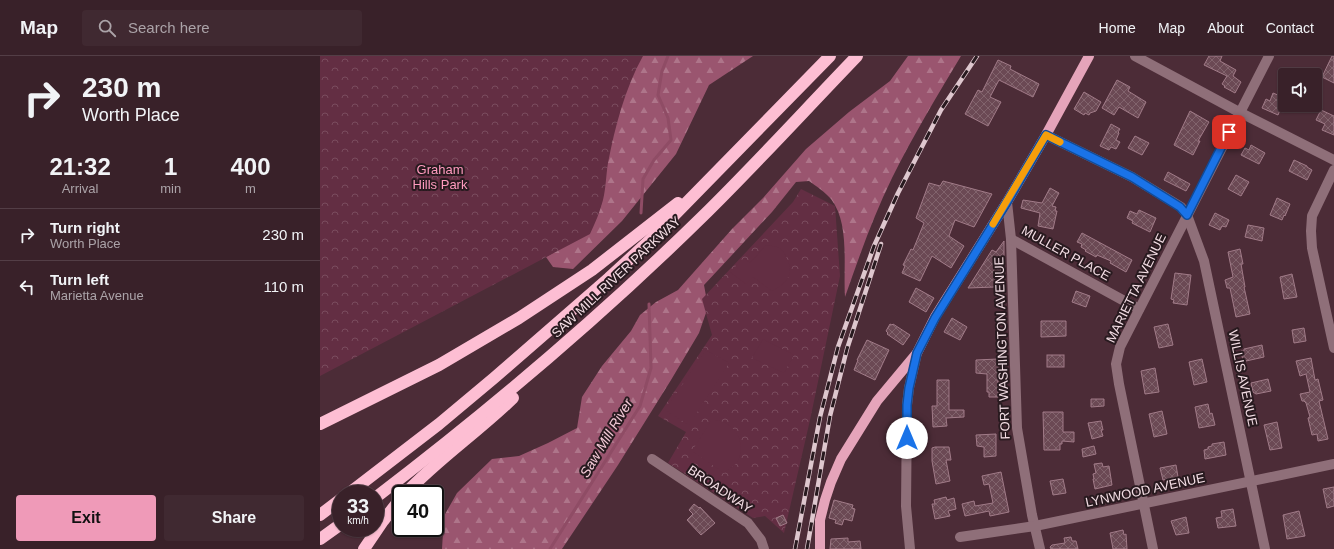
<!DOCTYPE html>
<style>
body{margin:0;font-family:Arial,sans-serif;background:#402931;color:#f1f3f6;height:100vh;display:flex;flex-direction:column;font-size:15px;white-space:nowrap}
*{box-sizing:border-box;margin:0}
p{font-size:13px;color:#aba3a8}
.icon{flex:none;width:22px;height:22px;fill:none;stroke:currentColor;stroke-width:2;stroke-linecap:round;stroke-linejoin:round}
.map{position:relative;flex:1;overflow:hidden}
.panel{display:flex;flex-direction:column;background:#392129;width:320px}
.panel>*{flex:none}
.banner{background:#392129;color:#f1f3f6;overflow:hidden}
.tools{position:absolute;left:958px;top:12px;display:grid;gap:8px}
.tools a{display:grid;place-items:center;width:44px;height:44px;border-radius:4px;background:#392129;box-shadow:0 1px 3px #0004,0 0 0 1px #533e46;font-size:20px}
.speed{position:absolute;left:12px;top:429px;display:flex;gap:8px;font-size:20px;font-weight:700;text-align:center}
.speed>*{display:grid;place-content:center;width:52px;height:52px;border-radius:50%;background:#392129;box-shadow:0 1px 3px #0004,0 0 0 1px #533e46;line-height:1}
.speed small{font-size:10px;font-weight:400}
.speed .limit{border:2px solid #111;border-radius:6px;background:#fff;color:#111}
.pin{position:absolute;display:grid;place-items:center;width:34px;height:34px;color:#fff;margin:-17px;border-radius:8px;box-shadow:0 2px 6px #0006}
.me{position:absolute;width:44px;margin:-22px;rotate:0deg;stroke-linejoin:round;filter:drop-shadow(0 0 3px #0008)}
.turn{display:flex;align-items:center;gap:14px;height:84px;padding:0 16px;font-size:18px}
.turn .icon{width:52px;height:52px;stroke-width:2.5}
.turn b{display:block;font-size:28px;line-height:34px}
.eta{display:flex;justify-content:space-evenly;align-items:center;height:68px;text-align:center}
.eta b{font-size:24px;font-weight:700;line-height:28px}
.cta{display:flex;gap:8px;margin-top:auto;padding:8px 16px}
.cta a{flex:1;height:46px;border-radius:4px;background:#ef9ab8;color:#111;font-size:16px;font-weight:700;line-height:46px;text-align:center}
.cta a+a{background:#402931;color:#f1f3f6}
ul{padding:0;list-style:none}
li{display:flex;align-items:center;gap:12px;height:52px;padding:0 16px;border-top:1px solid #533e46}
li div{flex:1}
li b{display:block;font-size:15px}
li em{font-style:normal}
header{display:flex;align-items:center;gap:24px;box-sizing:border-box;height:56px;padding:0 20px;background:#392129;border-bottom:1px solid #533e46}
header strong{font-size:19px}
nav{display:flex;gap:22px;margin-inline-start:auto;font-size:14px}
.search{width:280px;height:36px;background:#402931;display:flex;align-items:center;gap:10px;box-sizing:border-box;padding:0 14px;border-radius:4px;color:#aba3a8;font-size:15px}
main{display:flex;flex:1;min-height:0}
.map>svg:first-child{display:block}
.forest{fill:url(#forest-firs)}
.park{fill:url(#park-crowns)}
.garden{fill:#632e43}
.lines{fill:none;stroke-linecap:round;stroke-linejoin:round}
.stream{stroke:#8f4c65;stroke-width:3}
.building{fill:url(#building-cross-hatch);stroke:#a17b88}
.minor{stroke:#8f6f79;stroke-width:10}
.major{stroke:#e5a4ba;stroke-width:10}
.highway{stroke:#fdbed3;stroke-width:12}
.rail-casing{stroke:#dec7ce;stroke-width:4.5}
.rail{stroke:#281a1f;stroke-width:3;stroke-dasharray:9;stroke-linecap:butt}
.route-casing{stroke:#114b97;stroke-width:10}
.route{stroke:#1a73e8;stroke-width:7}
.slow{stroke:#f59e0b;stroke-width:7}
.labels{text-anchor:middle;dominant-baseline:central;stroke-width:4;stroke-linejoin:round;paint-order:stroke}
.park-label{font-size:13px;fill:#ff9bbf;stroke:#281a1f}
.street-label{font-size:13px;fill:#f4dee5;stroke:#281a1f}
.water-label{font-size:14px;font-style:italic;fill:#f5cbd8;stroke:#281a1f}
</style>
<header>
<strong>Map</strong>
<div class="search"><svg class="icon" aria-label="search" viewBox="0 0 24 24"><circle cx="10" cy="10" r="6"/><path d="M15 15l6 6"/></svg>Search here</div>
<nav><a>Home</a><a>Map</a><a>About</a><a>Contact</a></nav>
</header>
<main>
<section class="panel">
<div class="banner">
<div class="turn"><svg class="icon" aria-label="right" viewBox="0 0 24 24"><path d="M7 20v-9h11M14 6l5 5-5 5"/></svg><div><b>230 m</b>Worth Place</div></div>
</div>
<div class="eta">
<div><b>21:32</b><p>Arrival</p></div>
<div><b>1</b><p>min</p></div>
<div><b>400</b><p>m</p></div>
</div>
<ul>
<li><svg class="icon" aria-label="right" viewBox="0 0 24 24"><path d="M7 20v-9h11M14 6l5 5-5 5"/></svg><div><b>Turn right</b><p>Worth Place</p></div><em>230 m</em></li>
<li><svg class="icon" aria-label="left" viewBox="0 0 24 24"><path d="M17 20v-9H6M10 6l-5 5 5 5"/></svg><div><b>Turn left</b><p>Marietta Avenue</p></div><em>110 m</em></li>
</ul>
<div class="cta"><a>Exit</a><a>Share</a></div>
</section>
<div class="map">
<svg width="1014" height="493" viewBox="0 0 1014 493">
<defs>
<pattern id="forest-firs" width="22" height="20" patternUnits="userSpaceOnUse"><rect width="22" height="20" fill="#9a556f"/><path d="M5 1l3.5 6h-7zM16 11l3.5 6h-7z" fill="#ae758a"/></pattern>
<pattern id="park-crowns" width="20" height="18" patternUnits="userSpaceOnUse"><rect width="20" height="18" fill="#632e43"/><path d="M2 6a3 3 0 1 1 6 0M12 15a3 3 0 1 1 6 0" fill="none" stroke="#7a4c5e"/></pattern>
<pattern id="building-cross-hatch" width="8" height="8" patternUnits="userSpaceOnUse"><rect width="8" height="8" fill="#6b4954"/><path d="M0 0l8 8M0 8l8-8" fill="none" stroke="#81636c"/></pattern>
</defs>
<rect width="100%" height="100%" fill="#4c2c37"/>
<g class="forest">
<path d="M0,0H433L389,29L356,98L302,165L253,213L233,211L226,201L236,195Z"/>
<path d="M588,0H641C617,40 593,80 572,122C553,161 539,201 525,241C523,211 530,167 511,143C505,136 496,130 489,125L476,126L452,156L384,229L388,251L379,277L351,324L298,409L242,493H122L124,460L137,437L172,403L199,400L228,387L257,372L262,341L282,310L311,275L320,259L336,246L358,234L412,173L443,142L486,93L529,56L570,25Z"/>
</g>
<g class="park">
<path d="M0,0H323C305,32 295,71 288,107C286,119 286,132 283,144C280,156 275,167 270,178L0,320Z"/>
<path d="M481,133L515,150L520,220L490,364L464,477L445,460L433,462L348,407L366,376L338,360L392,279L382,243L473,146Z"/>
</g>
<g class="garden">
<path d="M446,189C450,190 456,190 459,192C464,195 466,200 468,205C474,220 465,228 452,235L433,221L426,228L410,216L424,202L430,207Z"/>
<path d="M443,283L474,299L464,317L432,302Z"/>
<path d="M386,294L409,307L369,369L345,354Z"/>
<path d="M391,365C395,365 400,364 403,366C419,372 425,391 418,405C414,411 408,413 404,417L372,395Z"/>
</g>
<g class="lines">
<g class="stream">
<path d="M321,157L323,123L334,104L351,84L348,62L338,39L342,15L348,0"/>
<path d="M230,493L320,350L331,312L329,248"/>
</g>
</g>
<g class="building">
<path d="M889,0H902L900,5L916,14L913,20L921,26L915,37L904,31L905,30L902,28L907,20L884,9Z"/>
<path d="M1012,0H1014V27L1002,21Z"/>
<path d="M678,4L691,10L690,13L719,28L713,41L679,24L670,41L681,46L668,70L645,58L658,34L662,36Z"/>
<path d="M797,24L810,31L808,35L826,46L818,62L799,51L794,59L782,52Z"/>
<path d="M764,36L781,46L776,55L770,57L769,59L765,57L764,59L754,53Z"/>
<path d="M953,37L965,42L958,59L942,52L946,43L950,45Z"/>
<path d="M1001,54L1014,60V79L1002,74L1005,68L996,64Z"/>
<path d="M870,55L889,66L878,85H880L873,99L854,89Z"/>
<path d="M791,68L800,73L798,76L799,77L796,84L800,86L796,93L791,91L789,94L780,90Z"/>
<path d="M815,80L829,87L822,99L808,92Z"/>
<path d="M931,89L945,97L939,108L921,99L925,92L929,94Z"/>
<path d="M974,104L987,110V111L992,114L987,124L969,115Z"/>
<path d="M848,116L870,128L866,135L844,124Z"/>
<path d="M916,119L929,126L921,140L908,133Z"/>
<path d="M623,125L672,138L654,171L635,164L629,180L644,190L631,212L612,200L600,225L582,217L585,210L583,209L591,193L593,194L604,167L596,162L609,127L620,130Z"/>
<path d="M730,132L739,137L732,150L736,151L735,155H737L733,173L718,170L720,157L701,152L703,144L722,147Z"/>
<path d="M957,142L970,148L965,160L964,159L962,164L950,159Z"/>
<path d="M819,154L836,162L830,176L812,167L813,165L807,162L810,155L817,158Z"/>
<path d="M895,157L909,164L906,171L902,170L900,174L889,169Z"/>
<path d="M928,169L944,172L942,185L925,181Z"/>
<path d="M762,177L812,204L806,216L790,207L791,205L777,199L776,201L765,195L766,194L761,191L762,188L757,186Z"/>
<path d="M684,185V202L675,231L648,232L672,194L676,196Z"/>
<path d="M920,193L923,208H921L925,231H924L930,258L916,261L910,232H907L905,224L913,221L908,196Z"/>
<path d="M855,217L871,219L867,249L853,247L854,244L851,243Z"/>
<path d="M972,218L977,241L964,243L960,221Z"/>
<path d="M596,232L614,242L606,256L589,246Z"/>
<path d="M756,235L770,240L766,251L752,246Z"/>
<path d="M632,262L647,271L640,284L624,276Z"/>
<path d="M721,265H746V280L721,281Z"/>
<path d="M570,268L572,269L573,268L590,279L583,289L567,278L568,277L566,275Z"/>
<path d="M848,268L853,289L839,292L834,271Z"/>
<path d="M984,272L986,285L974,287L972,274Z"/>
<path d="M547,284L569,294L555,324L534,314L538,304H537Z"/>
<path d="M942,289L944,301L926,305V304L923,305L921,295H924V293Z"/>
<rect x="727" y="299" width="17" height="12"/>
<path d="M991,302L995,324L998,323L1003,344L999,345L1008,383L998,385L997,378L992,379L988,362L990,361L986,347L984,345H982L980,338L990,336L986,318L980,320L976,305Z"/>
<path d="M678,303V341H669V336H667V318L656,317V304Z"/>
<path d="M882,303L887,326L874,329L869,306Z"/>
<path d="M835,312L839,336L825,338L821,315Z"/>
<path d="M948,323L951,335L936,338L933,336L931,327Z"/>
<path d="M617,324H629V354H644V361L626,362L627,370L613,371L612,350H617Z"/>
<path d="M771,343H784V350L771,351Z"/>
<path d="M888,348L890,358L892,357L895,369L879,372L875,351Z"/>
<path d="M842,355L847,378L834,381L829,358Z"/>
<path d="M723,356H743V376H754V386L742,385V388H740V394H724Z"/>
<path d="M781,365L783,374H781L783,380L772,383L768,367Z"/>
<path d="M957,366L962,392L950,394L944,369Z"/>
<path d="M676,378V400L664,401V391L657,390L656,379Z"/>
<path d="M904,386L906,399L885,403L884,394L888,393V391L892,390V388Z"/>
<path d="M774,390L776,398L763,401L762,393Z"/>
<path d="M615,391H629L631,404H626L630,425L616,428L612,405V392Z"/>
<path d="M782,407L783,411L789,410L792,429L775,433L773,423H774L773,418L776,417L774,408Z"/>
<path d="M856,409L858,421L843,424L840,412Z"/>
<path d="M681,416L689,456L670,460L669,455L645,460L642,448L654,445L655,450L673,447L669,428L664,429L662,420Z"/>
<path d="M743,423L746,437L733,439L730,425Z"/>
<path d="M1014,431V450L1007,452L1003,433Z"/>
<path d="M626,441L627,444L634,442L636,453L628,455L630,460L615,463L612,448H615L614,444Z"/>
<path d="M514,444L533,449L532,452L535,453L532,465L524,463L522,469L515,467L516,464L509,462Z"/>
<path d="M374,448L379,452L380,451L395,467L381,479L367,464L373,458L369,454Z"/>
<path d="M913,453L916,470L898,472L896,462L902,461L901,455Z"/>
<path d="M979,455L985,480L967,483L963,459Z"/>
<path d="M463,459L467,467L460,470L456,462Z"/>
<path d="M866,461L869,477L856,479L851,465Z"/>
<path d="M803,474L804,479L806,478L807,493H793L790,477Z"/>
<path d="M751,481L752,485H756L758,493H731L730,491L732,489L745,487L744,482Z"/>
<path d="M528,482V486L540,485L541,493H510L511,483Z"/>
</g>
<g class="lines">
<g class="minor">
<path d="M815,0L919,56L1014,104"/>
<path d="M726,79L812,121L861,151L867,159L884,205L945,493"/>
<path d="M1014,114L992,160L991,175L992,192L1014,292"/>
<path d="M687,146L691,183L697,372L712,459L720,493"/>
<path d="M691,183L819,253"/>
<path d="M332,403L428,467L441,484L444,493"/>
<path d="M640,481L715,470L1014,408"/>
<path d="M590,493L586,450L587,349L589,332L597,297"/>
<path d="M833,493L799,328L796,308L800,291L949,0"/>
</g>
<path class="major" d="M500,493V464L505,444L511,426L521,403L557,345L597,297L615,261L687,146L726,79L769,0"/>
<g class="highway">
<path d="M0,368L119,309L199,262L272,214L358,147"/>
<path d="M28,438L119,368L174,322L289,222L329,185L510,0"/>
<path d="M85,438C118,403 158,376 193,342"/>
<path d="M55,442C169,355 279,262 382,161C435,109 485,54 537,0"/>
<path d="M0,459L21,443"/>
<path d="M0,483L21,468"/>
<path d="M44,493L63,465L81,442"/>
</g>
<defs>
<g id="rail">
<path d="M475,493L500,361L518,291L554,190L578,137L621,54L657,0"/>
<path d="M487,493L510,360L527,293L561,188"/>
</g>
</defs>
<use href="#rail" class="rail-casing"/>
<use href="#rail" class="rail"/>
</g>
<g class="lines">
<defs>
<path id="route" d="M587,382V349L589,332L597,297L615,262L687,146L726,79L812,121L860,151L867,159L909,76"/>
</defs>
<use href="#route" class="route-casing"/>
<use href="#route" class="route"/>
<path class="slow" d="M673,168L726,79L740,86"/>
</g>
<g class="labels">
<g class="park-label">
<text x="120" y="113">Graham<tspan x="120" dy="15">Hills Park</tspan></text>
</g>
<g class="street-label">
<text transform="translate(746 197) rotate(29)">MULLER PLACE</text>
<text transform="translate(296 221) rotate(-43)">SAW MILL RIVER PARKWAY</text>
<text transform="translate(816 232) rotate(-64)">MARIETTA AVENUE</text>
<text transform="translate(682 292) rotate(-92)">FORT WASHINGTON AVENUE</text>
<text transform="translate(923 322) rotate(78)">WILLIS AVENUE</text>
<text transform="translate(400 433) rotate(34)">BROADWAY</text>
<text transform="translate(825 434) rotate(-12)">LYNWOOD AVENUE</text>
</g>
<g class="water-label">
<text transform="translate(286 382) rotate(-59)">Saw Mill River</text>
</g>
</g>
</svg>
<div class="tools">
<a><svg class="icon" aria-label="sound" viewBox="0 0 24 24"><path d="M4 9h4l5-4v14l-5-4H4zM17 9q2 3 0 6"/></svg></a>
</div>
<div class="speed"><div>33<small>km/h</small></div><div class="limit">40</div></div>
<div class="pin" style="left:909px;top:76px;background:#d93025"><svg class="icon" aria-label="arrive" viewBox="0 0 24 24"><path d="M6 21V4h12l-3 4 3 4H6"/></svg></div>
<svg class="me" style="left:587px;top:382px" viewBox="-20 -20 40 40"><circle r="19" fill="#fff"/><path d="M0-13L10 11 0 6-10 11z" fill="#1a73e8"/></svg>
</div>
</main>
